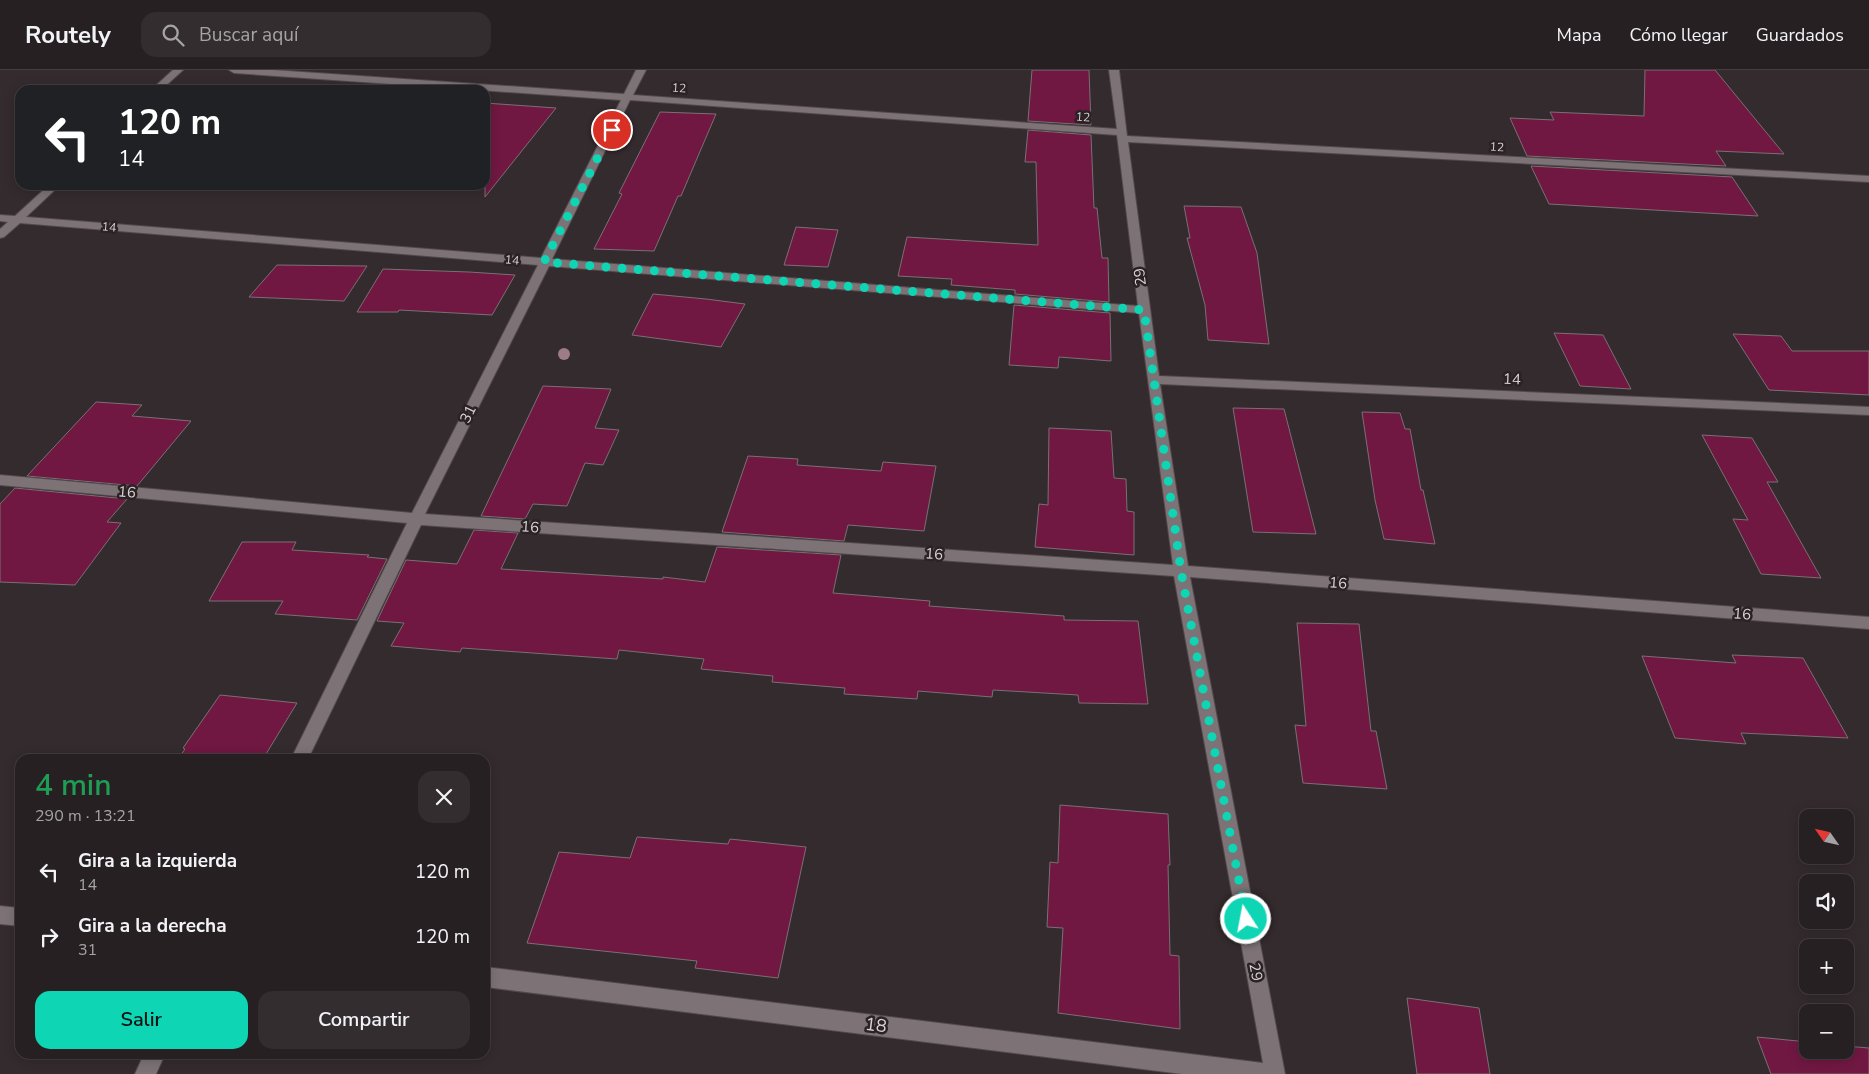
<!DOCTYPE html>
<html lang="es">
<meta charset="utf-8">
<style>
body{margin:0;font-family:"Nunito Sans",sans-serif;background:#332d2f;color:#f1f3f6;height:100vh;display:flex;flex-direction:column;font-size:19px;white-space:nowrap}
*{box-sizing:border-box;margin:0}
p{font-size:16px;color:#a4a3a5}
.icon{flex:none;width:28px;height:28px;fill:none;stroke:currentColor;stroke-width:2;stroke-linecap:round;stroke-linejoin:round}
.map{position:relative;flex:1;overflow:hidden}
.side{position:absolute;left:15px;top:684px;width:475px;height:305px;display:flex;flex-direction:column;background:#272022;border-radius:15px;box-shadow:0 2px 12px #0003,0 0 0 1px #433e40}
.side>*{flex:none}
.top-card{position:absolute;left:15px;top:15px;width:475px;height:105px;border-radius:15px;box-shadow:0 2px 12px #0003,0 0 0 1px #433e40;background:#202124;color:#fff;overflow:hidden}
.needle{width:32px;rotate:304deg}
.controls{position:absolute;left:1799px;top:739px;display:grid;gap:10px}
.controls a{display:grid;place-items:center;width:55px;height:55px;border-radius:10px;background:#272022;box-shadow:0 2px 12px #0003,0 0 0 1px #433e40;font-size:25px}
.pin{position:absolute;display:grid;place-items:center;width:42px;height:42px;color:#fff;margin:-21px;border:2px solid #fff;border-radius:50%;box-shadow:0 1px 5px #0007}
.me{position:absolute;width:55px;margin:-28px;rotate:349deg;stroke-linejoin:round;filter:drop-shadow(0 0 4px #0008)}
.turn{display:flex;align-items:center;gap:18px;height:105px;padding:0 20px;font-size:22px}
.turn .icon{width:65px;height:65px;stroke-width:2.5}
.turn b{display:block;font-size:35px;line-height:42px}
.round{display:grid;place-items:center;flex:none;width:52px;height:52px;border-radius:15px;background:#332d2f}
.overview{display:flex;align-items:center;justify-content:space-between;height:85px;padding:0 20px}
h1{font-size:30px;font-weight:600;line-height:38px;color:#1e9e55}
.primary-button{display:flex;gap:10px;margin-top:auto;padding:10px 20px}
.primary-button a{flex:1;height:58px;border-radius:15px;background:#0ed5b4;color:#111;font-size:20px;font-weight:600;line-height:58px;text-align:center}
.primary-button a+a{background:#332d2f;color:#f1f3f6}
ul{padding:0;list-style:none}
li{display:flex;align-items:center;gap:15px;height:65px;padding:0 20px}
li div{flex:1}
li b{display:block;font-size:19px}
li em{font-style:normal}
header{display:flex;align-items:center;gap:30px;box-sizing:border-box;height:70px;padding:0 25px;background:#272022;border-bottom:1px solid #433e40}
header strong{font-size:24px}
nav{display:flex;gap:28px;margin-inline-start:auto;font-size:18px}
.search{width:350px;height:45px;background:#332d2f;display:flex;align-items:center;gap:12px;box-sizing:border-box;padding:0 18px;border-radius:15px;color:#a4a3a5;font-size:19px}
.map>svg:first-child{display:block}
.building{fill:#701842;stroke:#7a7073}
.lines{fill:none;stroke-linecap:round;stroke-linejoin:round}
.street-casing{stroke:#51494b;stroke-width:2}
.street{fill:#7d7376;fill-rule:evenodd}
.tree{fill:#9c7c87}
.route{stroke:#0ed5b4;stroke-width:9;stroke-dasharray:0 16.2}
.labels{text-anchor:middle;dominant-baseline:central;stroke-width:5;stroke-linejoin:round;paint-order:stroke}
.far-street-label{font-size:12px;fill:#d8d2d4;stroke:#2a2224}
.street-label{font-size:15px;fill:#d8d2d4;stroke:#2a2224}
.near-street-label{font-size:18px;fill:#d8d2d4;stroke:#2a2224}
</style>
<header>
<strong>Routely</strong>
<div class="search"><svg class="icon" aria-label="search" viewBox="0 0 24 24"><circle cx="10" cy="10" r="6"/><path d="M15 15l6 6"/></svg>Buscar aquí</div>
<nav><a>Mapa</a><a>Cómo llegar</a><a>Guardados</a></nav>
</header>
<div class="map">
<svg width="1869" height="1004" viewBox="0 0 1869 1004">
<rect width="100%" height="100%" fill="#342b2e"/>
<g class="building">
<path d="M1032,0H1089L1091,55L1028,51Z"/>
<path d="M1645,0H1715L1784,84L1716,81L1726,96L1527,86L1510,48L1554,50L1550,42L1644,46Z"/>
<path d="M485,33L556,38L485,127Z"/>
<path d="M660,42L716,44L681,126H678L654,181L594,179L622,124L619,123Z"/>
<path d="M1028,60L1091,65L1094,138H1097L1102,188H1108L1109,232L1015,224V220L951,215L952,209L898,206L907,167L1038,175L1036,92H1025Z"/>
<path d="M1531,96L1732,107L1758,146L1549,134Z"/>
<path d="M1184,136L1241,137L1257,183L1269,274L1208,270L1205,235L1187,168H1190Z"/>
<path d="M796,157L838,160L828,197L784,195Z"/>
<path d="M277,195L367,196L344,231L249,227Z"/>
<path d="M383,199L469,202L515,205L492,245L399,240L398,242H357Z"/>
<path d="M653,224L706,229L745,234L721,277L632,265Z"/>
<path d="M1014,235L1110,243L1111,291L1059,287L1058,298L1009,295Z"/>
<path d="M1554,263L1603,265L1631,319L1580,316Z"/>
<path d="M1733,264L1781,266L1792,281H1869V325L1769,320Z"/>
<path d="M543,316L611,319L595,358L619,360L603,395L585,393L567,436L533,434L525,449L481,446Z"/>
<path d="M96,332L142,335L132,346L191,351L137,416L27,406Z"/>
<path d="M1233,338L1284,339L1316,464L1253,462Z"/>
<path d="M1362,342L1400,343L1405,359H1410L1421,420H1423L1435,474L1384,469L1375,430Z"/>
<path d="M1049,358L1111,361L1114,408L1126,409L1127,441L1134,442V485L1035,477L1039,434L1048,435Z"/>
<path d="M1702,365L1752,368L1778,412H1767L1821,508L1761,504L1733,449L1748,450Z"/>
<path d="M748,386L798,389L797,395L881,401L883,392L936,396L924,461L848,455L844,471L722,462Z"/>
<path d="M15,418L127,429L107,452L121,453L75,515L0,512V434Z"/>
<path d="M474,460L518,463L501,499L663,509V507L705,512L717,477L841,485L833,523L930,531L929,536L1064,546V550L1138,551L1148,634L1079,633L1078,625L993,620L992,627L918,621L917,629L844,624L845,618L772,612L773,606L701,599L704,589L619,580L617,589L462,578L460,582L391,576L404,553L377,551L406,490L457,494Z"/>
<path d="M242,472H296L292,480L369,485L367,487L387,489L357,550L275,544L283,531H209Z"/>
<path d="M1297,553L1359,554L1371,661H1376L1387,719L1303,713L1295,655L1306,656Z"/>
<path d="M1732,585L1803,588L1848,668L1741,663L1746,674L1675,668L1642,586L1736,593Z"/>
<path d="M220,625L297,633L263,689H178L185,679L183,678Z"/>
<path d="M1060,735L1168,744L1170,795H1168L1170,885L1179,886L1180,959L1058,943L1063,858L1047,857L1050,792L1058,793Z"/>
<path d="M637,767L728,774L730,769L806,777L778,908L695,898L697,891L527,873L559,782L630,788Z"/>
<path d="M1407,928L1479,938L1490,1004H1417Z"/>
<path d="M1757,967L1808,972V980H1845V976L1869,978V1004H1771Z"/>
</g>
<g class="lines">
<defs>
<g id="street">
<path d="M173,0H183L161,20H151Z"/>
<path d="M229,0H273L624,24L636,0H646L633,25L1117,59L1109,0H1119L1127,66L1869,106V112L1128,72L1159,306L1869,337V345L1160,314L1188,496L1869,547V559L1190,507L1285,1004H1182L485,917V897L1263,993L1174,506L421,455L308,689H291L407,453L0,415V405L412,443L538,195L20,153L4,167L0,168V159L8,152L0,151V145L15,146L49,115H60L26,147L541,188L621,30L234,3ZM630,30L1117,65L1138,236L552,189ZM549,196L1139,243L1173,495L425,444Z"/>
<path d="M0,836L20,838V856L0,854Z"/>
<path d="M144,984H165L156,1004H135Z"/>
</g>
</defs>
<use href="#street" class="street-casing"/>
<use href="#street" class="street"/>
</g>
<circle class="tree" cx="564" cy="284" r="6"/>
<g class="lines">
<path class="route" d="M612,60L544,192L1144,240L1181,501L1246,849"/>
</g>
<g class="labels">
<g class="far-street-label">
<text transform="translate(679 18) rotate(4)">12</text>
<text transform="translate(1083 47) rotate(4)">12</text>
<text transform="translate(1497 77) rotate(3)">12</text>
<text transform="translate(109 157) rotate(5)">14</text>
<text transform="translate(512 190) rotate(5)">14</text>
</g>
<g class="street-label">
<text transform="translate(1140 207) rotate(-97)">29</text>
<text transform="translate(1512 309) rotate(2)">14</text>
<text transform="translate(468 344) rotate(-64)">31</text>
<text transform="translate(127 422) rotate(5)">16</text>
<text transform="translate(530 457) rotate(4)">16</text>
<text transform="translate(934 484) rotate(4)">16</text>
<text transform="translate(1338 513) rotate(4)">16</text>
<text transform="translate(1742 544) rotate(4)">16</text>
<text transform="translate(1256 902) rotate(79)">29</text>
</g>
<g class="near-street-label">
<text transform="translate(876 955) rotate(7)">18</text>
</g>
</g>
</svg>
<div class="controls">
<a><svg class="needle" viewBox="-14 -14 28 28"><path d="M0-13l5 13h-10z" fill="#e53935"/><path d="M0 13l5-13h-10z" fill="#a4a3a5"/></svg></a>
<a><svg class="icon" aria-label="sound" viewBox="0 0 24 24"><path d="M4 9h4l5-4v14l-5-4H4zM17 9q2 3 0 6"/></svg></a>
<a>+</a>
<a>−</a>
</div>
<div class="pin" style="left:612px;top:60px;background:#d93025"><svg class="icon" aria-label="arrive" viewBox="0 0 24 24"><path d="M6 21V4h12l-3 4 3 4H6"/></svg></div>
<svg class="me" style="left:1246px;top:849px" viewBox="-20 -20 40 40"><circle r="17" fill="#0ed5b4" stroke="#fff" stroke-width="3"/><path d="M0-11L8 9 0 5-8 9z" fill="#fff"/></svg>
<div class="top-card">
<div class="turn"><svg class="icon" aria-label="left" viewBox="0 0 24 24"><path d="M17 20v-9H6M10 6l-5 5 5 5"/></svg><div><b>120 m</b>14</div></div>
</div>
<section class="side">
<div class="overview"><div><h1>4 min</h1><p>290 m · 13:21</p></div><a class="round"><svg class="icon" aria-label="close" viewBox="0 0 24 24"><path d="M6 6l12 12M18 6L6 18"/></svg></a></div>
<ul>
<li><svg class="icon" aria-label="left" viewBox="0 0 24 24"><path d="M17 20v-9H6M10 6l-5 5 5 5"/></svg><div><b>Gira a la izquierda</b><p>14</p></div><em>120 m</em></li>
<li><svg class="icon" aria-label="right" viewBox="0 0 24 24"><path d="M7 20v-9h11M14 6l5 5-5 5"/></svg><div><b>Gira a la derecha</b><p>31</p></div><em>120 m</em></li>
</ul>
<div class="primary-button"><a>Salir</a><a>Compartir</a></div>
</section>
</div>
